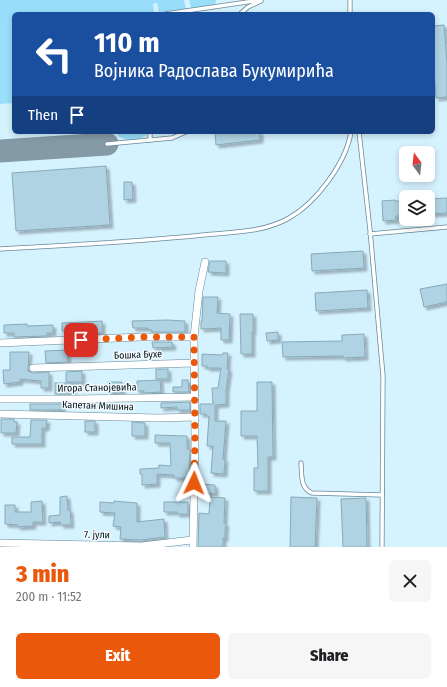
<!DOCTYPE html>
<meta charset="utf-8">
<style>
body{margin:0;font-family:"Fira Sans Condensed",sans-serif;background:#f6f6f6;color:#202124;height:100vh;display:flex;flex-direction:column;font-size:15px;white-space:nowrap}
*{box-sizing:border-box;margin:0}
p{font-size:13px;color:#757577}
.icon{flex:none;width:22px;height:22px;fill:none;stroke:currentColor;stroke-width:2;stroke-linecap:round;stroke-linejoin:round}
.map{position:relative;height:547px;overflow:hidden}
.details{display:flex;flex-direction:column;background:#fff;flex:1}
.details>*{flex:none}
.guide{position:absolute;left:12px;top:12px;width:423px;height:122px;border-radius:6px;box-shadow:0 2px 6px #0003;background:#1a4fa0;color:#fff;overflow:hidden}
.needle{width:26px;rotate:345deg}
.buttons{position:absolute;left:399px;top:146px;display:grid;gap:8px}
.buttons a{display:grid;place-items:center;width:36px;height:36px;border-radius:6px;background:#fff;box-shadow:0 2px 6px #0003;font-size:20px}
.pin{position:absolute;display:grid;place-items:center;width:34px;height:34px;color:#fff;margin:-17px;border-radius:8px;box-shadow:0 2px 6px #0006}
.me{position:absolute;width:44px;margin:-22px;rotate:2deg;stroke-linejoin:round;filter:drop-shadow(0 0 3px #0008)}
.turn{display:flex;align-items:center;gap:14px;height:84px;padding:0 16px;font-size:18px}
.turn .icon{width:52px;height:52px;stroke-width:2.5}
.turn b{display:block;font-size:28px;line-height:34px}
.then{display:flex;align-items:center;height:38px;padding:0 16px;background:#0003;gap:8px;font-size:15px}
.round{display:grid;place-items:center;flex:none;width:42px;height:42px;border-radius:6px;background:#f6f6f6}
.headline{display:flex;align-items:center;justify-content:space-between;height:68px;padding:0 16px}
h1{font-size:24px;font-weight:800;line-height:30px;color:#ea580c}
.cta{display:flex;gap:8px;margin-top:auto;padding:8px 16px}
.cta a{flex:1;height:46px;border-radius:6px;background:#ea580c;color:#fff;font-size:16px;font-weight:800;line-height:46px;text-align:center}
.cta a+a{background:#f6f6f6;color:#202124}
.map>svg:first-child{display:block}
.green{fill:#99dffc}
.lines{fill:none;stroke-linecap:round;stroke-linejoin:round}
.taxiway{stroke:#849aa4;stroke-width:23}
.building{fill:#afd3e2;stroke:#87aab9;filter:url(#shadow)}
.lane-casing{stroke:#678996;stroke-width:5}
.street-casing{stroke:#678996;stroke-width:8}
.lane{stroke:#fff;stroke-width:3.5}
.street{stroke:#fff;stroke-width:7}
.route{stroke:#ea580c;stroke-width:7;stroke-dasharray:0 12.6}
.labels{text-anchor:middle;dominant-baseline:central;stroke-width:3;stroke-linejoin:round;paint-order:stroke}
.street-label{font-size:10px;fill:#051217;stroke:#f4fbff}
</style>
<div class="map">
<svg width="447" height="547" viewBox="0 0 447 547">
<defs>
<filter id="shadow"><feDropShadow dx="3" dy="3" stdDeviation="1" flood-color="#0004"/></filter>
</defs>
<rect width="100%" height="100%" fill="#d5f2ff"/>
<g class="green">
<path d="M0,0H184L186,9L159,12L157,3L153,4L154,14H14V103L0,104Z"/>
<path d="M189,0H216L215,5L191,8Z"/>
<path d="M117,132H147L148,134C139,141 127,142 118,136Z"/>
</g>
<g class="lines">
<path class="taxiway" d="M0,151L107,144"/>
</g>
<g class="building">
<path d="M444,25L447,62V97L436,98L433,58V26Z"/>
<path d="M215,132H260V140L216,145Z"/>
<path d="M106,166L110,225L16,231L12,173Z"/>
<path d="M124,182H132L133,199L124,200Z"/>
<path d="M447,198V213L428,214V199Z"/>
<path d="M395,200V201H406V216H396V220L383,221L382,201Z"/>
<path d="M363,251L364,268L312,271L311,254Z"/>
<path d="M210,261H226V273L208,272Z"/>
<path d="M447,284V302L424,307L420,289Z"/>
<path d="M367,290L368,308L316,311L315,293Z"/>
<path d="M203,297H218L217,313L230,314L229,340H221V328L201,329V321H202Z"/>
<path d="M240,314H253V332H252V354H241Z"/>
<path d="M167,320L185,321V332H152V330H148V328H133L132,321Z"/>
<path d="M102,321V333L73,335V331H62V323Z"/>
<path d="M27,324V326L53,325V333H47V336L14,337V333H4V325Z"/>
<path d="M278,332V340L267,341L266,333Z"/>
<path d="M364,334L365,357L343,358V356L283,357L282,342L342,341V335Z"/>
<path d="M152,342H172L173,347L153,348Z"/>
<path d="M67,350L68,362L46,363L45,351Z"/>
<path d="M10,352H29L28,371L33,373L49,372V388H41V381L20,379V382L4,384L3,370H10Z"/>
<path d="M223,353H228L227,369H229L226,390V404L215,405V421H226L223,459H225L224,474L211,473L213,446H207L209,416H206V414H200V404H213L212,388H218L221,368H207V366H202V354L222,355Z"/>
<rect x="156" y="369" width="12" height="10"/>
<path d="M82,371V382H66V372Z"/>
<path d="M160,380L161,392L144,393V391H137V381Z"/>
<path d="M182,380H188L189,392H173V387H182Z"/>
<path d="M108,382H122V392H109Z"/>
<path d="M257,382H272L273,457H268V491H254V468H258L257,436H241V411H257Z"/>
<rect x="55" y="383" width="18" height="11"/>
<path d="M190,402V410H177V407L161,408V403Z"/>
<rect x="30" y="404" width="32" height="6"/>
<path d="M1,419H14V422H17L16,433H1Z"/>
<path d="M31,420H47L46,428H42V444H12V437H30Z"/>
<rect x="85" y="421" width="10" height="11"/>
<path d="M132,422L145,423V436H132Z"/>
<path d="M155,435L187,436V449H190L189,478H174V475L157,474V484L142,485V474H140V469L159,468V465L171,466L170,443H155Z"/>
<path d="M201,484L215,485V494L200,492Z"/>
<path d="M67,496L68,510H70L71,525H61L60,522L49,523V516L60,515V497Z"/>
<path d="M210,497L225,498L224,523L226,524L225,531V538H223V547H198L199,513L209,514Z"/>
<path d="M291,497L317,498L315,547H290Z"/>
<path d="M366,498L367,547H343L341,499Z"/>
<path d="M42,501L43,522H33V526L18,527V525L5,524V505H15V512H31V502Z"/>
<path d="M114,501L137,503V522L164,519L165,537L141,540L120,539L121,527L113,526L115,513L100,512V502L114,503Z"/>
<path d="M164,502H188V514H177V512H164Z"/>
</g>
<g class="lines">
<defs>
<g id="lane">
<path d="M165,14L261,0"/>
<path d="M240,14L248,7L261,1"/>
<path d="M350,14V0"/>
<path d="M150,132V140"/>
<path d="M359,132L370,230L383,376L382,547"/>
<path d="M107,144L172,138L186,132"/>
<path d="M370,234L447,227"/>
<path d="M0,249C68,245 136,242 203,235C231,232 263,233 289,218C316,203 346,163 351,132"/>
<path d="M301,463C302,475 300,488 312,493L382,495"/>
</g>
<g id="street">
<path d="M0,343L141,337H194"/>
<path d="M33,368L194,363"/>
<path d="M0,399H76L195,397"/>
<path d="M0,414L158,418L195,417"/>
<path d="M0,543L142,546L192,540"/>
<path d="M193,547L195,440L194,337L199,291L205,262"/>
</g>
</defs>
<use href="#lane" class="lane-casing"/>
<use href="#street" class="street-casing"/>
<use href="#lane" class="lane"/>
<use href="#street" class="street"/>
</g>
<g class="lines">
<path class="route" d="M81,340L142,337H194L195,440L194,483"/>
</g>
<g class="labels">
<g class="street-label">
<text transform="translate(138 355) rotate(-2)">Бошка Бухе</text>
<text transform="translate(97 388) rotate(-1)">Игора Станојевића</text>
<text transform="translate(98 406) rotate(2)">Капетан Мишина</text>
<text transform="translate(97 535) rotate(1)">7. јули</text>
</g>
</g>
</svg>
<div class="buttons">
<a><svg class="needle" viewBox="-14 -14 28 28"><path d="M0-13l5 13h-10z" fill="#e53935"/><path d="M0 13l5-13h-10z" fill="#757577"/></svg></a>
<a><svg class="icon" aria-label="layers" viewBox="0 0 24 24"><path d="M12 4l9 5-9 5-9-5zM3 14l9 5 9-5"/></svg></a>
</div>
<div class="pin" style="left:81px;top:340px;background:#d93025"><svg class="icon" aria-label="arrive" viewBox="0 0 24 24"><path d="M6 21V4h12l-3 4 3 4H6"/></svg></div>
<svg class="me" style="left:194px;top:483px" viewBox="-20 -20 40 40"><path d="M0-17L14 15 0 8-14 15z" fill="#ea580c" stroke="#fff" stroke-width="4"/></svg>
<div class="guide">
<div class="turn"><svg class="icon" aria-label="left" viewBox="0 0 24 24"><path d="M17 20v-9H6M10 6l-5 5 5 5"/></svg><div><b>110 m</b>Војника Радослава Букумирића</div></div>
<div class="then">Then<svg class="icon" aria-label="arrive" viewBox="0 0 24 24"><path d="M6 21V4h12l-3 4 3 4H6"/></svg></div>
</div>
</div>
<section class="details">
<div class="headline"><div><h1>3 min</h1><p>200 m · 11:52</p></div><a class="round"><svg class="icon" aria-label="close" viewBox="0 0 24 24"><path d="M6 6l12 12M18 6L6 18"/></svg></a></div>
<div class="cta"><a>Exit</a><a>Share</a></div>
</section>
